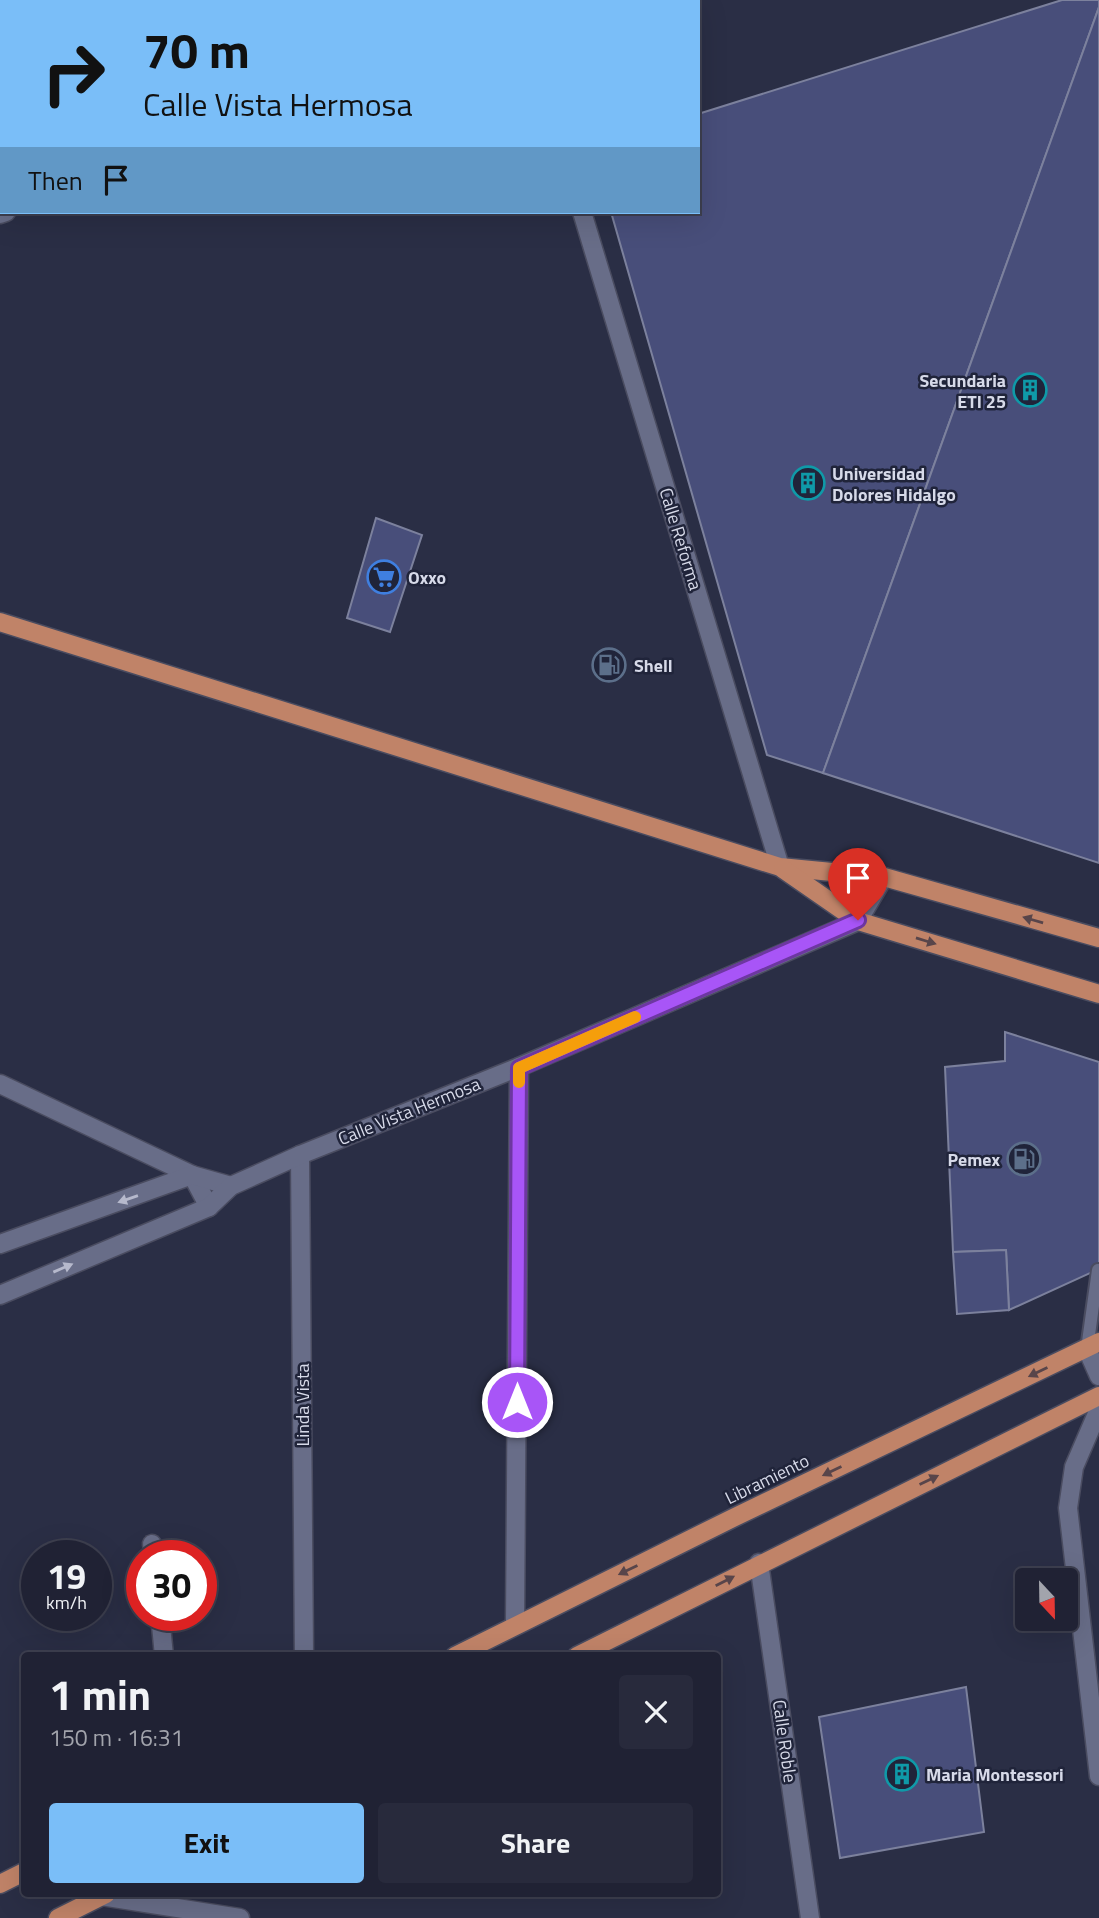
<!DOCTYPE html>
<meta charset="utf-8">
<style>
body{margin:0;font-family:"Titillium Web",sans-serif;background:#282a3c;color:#f1f3f6;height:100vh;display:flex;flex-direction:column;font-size:26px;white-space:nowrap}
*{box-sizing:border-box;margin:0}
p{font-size:23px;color:#a2a4ac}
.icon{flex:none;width:38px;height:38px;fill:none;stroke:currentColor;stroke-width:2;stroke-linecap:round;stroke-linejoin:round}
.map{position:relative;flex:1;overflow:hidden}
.side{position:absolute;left:21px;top:1652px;width:700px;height:245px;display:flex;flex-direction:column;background:#202234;border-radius:7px;box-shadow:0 7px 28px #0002,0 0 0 2px #3d3f4f}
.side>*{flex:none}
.top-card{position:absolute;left:0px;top:0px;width:700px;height:214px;box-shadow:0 7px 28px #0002,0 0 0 2px #3d3f4f;background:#7abef8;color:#111;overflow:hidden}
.needle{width:46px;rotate:158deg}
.tools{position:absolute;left:1015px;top:1568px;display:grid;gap:14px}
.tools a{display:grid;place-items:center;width:63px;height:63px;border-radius:7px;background:#202234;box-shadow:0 7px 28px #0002,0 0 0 2px #3d3f4f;font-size:35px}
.speed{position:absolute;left:21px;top:1540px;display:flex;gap:14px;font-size:35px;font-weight:700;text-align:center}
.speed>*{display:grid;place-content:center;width:91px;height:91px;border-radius:50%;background:#202234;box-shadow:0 7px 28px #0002,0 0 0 2px #3d3f4f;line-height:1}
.speed small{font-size:18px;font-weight:400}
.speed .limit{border:10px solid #d22;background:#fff;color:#111}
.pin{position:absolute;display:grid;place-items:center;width:60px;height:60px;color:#fff;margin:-72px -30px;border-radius:50% 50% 50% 0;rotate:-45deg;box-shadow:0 0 7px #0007}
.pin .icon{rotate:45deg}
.me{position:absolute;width:77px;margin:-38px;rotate:0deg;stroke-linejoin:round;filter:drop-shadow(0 0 5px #0008)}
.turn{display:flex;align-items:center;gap:24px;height:147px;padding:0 28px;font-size:32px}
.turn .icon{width:91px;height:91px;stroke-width:2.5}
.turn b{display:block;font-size:49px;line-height:60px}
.then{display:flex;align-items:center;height:66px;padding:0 28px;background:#0003;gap:14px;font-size:26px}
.round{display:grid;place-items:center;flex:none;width:74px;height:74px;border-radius:7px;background:#282a3c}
.summary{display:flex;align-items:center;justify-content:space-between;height:119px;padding:0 28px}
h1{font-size:42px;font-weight:700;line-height:52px}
.cta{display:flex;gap:14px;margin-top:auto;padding:14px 28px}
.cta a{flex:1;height:80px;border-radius:7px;background:#7abef8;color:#111;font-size:28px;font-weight:700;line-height:80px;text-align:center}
.cta a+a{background:#282a3c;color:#f1f3f6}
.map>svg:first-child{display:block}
.building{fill:#484e7a;stroke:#7c819d;stroke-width:2}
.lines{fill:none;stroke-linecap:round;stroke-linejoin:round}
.lane-casing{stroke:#4a4c60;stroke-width:16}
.street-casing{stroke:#4a4c60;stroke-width:21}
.primary-casing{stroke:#4a4c60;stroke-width:21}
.lane{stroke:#686d88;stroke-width:12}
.street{stroke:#686d88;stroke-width:18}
.primary{stroke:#c08368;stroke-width:18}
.oneway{fill:#58454a}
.oneway2{fill:#b6b9cc}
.route-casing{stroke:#6d37a1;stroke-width:18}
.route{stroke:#a855f7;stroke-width:12}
.slow{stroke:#f59e0b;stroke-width:12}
.labels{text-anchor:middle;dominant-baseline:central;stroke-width:5;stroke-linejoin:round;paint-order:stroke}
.poi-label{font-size:18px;font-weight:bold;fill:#d7dae9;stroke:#20243a;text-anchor:start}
.street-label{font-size:18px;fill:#d7dae9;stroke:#20243a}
</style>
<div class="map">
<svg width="1099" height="1918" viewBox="0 0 1099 1918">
<rect width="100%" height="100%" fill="#2a2e45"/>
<g class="building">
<path d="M1062,0H1099V7L823,773L767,755L611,212H698V114Z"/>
<path d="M1099,7V863L823,773Z"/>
<path d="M376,518L422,535L390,632L347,618Z"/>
<path d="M1005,1032L1099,1062V1269L1009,1310L1006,1250L953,1252L945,1067L1005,1061Z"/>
<path d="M1006,1250L1009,1310L957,1314L953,1252Z"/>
<path d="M966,1687L984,1832L840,1858L819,1717Z"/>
</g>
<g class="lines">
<defs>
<path id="lane" d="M1087,1349L1098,1270"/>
<g id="street">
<path d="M519,0V2"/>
<path d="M658,2L663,0"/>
<path d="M582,212L780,867"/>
<path d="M0,214L6,212"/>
<path d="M0,1084L192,1175L209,1207"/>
<path d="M300,1155L304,1656"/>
<path d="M0,1244L192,1175L231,1186"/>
<path d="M0,1295L209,1207L231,1186L300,1155L519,1067L858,921L884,877"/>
<path d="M1087,1349L1099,1376"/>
<path d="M1099,1409L1074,1467L1068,1508L1099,1776"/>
<path d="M152,1544L154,1556"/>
<path d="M759,1563L810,1918"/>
<path d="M160,1615L164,1656"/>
<path d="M515,1625L519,1067"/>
<path d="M101,1896L240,1918"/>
</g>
<g id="primary">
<path d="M0,622L780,867L884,877L1099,938"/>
<path d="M783,869L858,921L1099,994"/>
<path d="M455,1656L735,1517L1099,1342"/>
<path d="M577,1656L1099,1396"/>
<path d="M0,1884L24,1872"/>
<path d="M58,1918L106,1894"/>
</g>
</defs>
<use href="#lane" class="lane-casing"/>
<use href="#street" class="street-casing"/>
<use href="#primary" class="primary-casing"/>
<use href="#lane" class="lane"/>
<use href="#street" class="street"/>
<use href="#primary" class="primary"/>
</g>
<defs><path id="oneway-solid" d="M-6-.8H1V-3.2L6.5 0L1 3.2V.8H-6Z" transform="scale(1.75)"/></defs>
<g class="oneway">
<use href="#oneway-solid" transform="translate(1033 920) rotate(-164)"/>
<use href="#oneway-solid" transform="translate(926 941) rotate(17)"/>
<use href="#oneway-solid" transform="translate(1038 1372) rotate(154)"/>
<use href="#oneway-solid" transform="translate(832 1471) rotate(154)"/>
<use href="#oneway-solid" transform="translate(929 1480) rotate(-26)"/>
<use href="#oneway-solid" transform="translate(628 1570) rotate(154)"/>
<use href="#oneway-solid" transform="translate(725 1581) rotate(-27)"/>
</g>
<g class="oneway2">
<use href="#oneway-solid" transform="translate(128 1199) rotate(161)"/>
<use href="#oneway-solid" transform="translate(63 1268) rotate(-23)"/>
</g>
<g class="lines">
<defs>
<path id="route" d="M517,1402L519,1068L858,920"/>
</defs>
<use href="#route" class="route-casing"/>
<use href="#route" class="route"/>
<path class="slow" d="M519,1082V1068L635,1017"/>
</g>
<defs>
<symbol id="building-ring" viewBox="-11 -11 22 22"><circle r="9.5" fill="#20243a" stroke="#0f9aa8" stroke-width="1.5"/><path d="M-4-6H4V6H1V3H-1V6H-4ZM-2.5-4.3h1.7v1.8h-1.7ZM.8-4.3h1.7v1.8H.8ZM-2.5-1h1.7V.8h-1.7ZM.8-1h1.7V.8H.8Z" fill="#0f9aa8"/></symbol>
<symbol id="supermarket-ring" viewBox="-11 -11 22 22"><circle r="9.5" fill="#20243a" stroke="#3f7fe0" stroke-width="1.5"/><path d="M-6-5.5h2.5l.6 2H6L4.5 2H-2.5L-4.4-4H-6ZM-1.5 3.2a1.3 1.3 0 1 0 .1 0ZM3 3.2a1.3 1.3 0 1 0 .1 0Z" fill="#3f7fe0"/></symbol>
<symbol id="fuel-ring" viewBox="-11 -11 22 22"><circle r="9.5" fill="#20243a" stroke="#5c6f8a" stroke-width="1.5"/><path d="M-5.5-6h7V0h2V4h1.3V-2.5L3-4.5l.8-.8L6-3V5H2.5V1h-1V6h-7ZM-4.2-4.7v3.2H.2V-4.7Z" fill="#5c6f8a"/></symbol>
</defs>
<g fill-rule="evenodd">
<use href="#building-ring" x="1011" y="371" width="38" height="38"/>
<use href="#building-ring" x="789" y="464" width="38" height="38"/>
<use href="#supermarket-ring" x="365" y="558" width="38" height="38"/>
<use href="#fuel-ring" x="590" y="646" width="38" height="38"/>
<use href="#fuel-ring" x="1005" y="1140" width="38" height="38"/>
<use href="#building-ring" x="883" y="1755" width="38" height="38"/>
</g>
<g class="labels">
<g class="poi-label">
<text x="1006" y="380" text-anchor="end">Secundaria<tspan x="1006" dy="21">ETI 25</tspan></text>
<text x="832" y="473">Universidad<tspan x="832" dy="21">Dolores Hidalgo</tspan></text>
<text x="408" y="577">Oxxo</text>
<text x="634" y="665">Shell</text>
<text x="1000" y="1159" text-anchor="end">Pemex</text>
<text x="926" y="1774">Maria Montessori</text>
</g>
<g class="street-label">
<text transform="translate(681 539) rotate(73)">Calle Reforma</text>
<text transform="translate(409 1111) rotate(-22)">Calle Vista Hermosa</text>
<text transform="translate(302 1405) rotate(-90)">Linda Vista</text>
<text transform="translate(767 1479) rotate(-26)">Libramiento</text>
<text transform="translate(785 1741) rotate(82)">Calle Roble</text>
</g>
</g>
</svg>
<div class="tools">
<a><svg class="needle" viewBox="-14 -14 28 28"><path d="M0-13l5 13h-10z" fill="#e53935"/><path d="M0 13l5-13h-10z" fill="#a2a4ac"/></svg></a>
</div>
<div class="speed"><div>19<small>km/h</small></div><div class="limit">30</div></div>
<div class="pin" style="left:858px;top:920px;background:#d93025"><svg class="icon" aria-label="arrive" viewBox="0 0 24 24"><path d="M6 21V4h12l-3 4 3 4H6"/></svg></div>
<svg class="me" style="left:517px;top:1402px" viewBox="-20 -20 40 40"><circle r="17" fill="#a855f7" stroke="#fff" stroke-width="3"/><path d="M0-11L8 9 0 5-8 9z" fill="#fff"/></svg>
<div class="top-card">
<div class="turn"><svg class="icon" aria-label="right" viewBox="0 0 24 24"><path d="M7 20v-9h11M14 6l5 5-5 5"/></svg><div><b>70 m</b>Calle Vista Hermosa</div></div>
<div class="then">Then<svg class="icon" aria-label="arrive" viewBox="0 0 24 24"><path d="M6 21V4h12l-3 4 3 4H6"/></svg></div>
</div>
<section class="side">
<div class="summary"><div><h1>1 min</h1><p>150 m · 16:31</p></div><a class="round"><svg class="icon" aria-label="close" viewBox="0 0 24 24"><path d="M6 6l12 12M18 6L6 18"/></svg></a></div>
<div class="cta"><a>Exit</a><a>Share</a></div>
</section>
</div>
